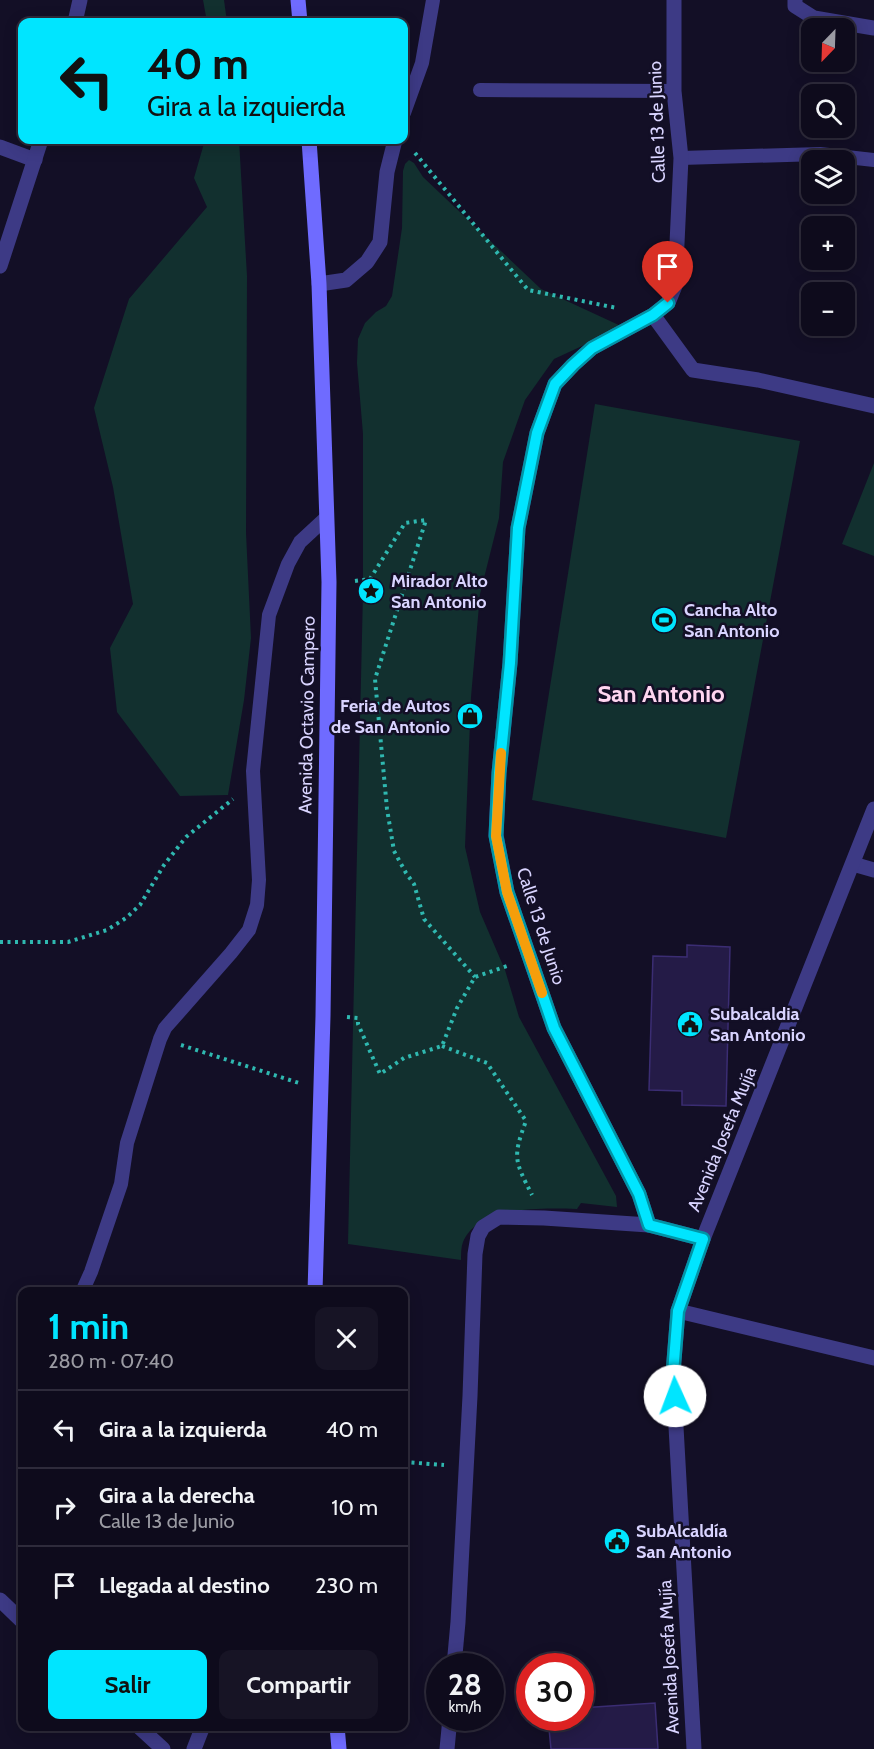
<!DOCTYPE html>
<html lang="es">
<meta charset="utf-8">
<style>
body{margin:0;font-family:Cabin,sans-serif;background:#171425;color:#f1f3f6;height:100vh;display:flex;flex-direction:column;font-size:22px;white-space:nowrap}
*{box-sizing:border-box;margin:0}
p{font-size:20px;color:#9b9ba3}
.icon{flex:none;width:33px;height:33px;fill:none;stroke:currentColor;stroke-width:2;stroke-linecap:round;stroke-linejoin:round}
.map{position:relative;flex:1;overflow:hidden}
.sheet{position:absolute;left:18px;top:1287px;width:390px;height:444px;display:flex;flex-direction:column;background:#0e0b1c;border-radius:12px;box-shadow:0 3px 15px #0003,0 0 0 2px #2e2b3b}
.sheet>*{flex:none}
.banner{position:absolute;left:18px;top:18px;width:390px;height:126px;border-radius:12px;box-shadow:0 3px 15px #0003,0 0 0 2px #2e2b3b;background:#00e5ff;color:#111;overflow:hidden}
.needle{width:39px;rotate:203deg}
.tools{position:absolute;left:801px;top:18px;display:grid;gap:12px}
.tools a{display:grid;place-items:center;width:54px;height:54px;border-radius:12px;background:#0e0b1c;box-shadow:0 3px 15px #0003,0 0 0 2px #2e2b3b;font-size:30px}
.speed{position:absolute;left:426px;top:1653px;display:flex;gap:12px;font-size:30px;font-weight:700;text-align:center}
.speed>*{display:grid;place-content:center;width:78px;height:78px;border-radius:50%;background:#0e0b1c;box-shadow:0 3px 15px #0003,0 0 0 2px #2e2b3b;line-height:1}
.speed small{font-size:15px;font-weight:400}
.speed .limit{border:9px solid #d22;background:#fff;color:#111}
.pin{position:absolute;display:grid;place-items:center;width:51px;height:51px;color:#fff;margin:-62px -26px;border-radius:50% 50% 50% 0;rotate:-45deg;box-shadow:0 0 6px #0007}
.pin .icon{rotate:45deg}
.me{position:absolute;width:66px;margin:-33px;rotate:358deg;stroke-linejoin:round;filter:drop-shadow(0 0 4px #0008)}
.turn{display:flex;align-items:center;gap:21px;height:126px;padding:0 30px;font-size:27px}
.turn .icon{width:78px;height:78px;stroke-width:2.5}
.turn b{display:block;font-size:42px;line-height:51px}
.round{display:grid;place-items:center;flex:none;width:63px;height:63px;border-radius:12px;background:#171425}
.head{display:flex;align-items:center;justify-content:space-between;height:102px;padding:0 30px}
h1{font-size:36px;font-weight:700;line-height:45px;color:#00e5ff}
.button{display:flex;gap:12px;margin-top:auto;padding:12px 30px}
.button a{flex:1;height:69px;border-radius:12px;background:#00e5ff;color:#111;font-size:24px;font-weight:700;line-height:69px;text-align:center}
.button a+a{background:#171425;color:#f1f3f6}
ul{padding:0;list-style:none}
li{display:flex;align-items:center;gap:18px;height:78px;padding:0 30px;border-top:2px solid #2e2b3b}
li div{flex:1}
li b{display:block;font-size:22px}
li em{font-style:normal}
.map>svg:first-child{display:block}
.green{fill:#12302f}
.building{fill:#241b47;stroke:#3b2d73;stroke-width:1.5}
.lines{fill:none;stroke-linecap:round;stroke-linejoin:round}
.path{stroke:#2fb8b0;stroke-width:4;stroke-dasharray:3 4.5;stroke-linecap:butt}
.service{stroke:#3d3a85;stroke-width:14}
.pedestrian{stroke:#3d3a85;stroke-width:15}
.minor{stroke:#3d3a85;stroke-width:15}
.secondary{stroke:#6f6bff;stroke-width:15}
.route-casing{stroke:#0095a6;stroke-width:15}
.route{stroke:#00e5ff;stroke-width:10}
.slow{stroke:#f59e0b;stroke-width:10}
.labels{text-anchor:middle;dominant-baseline:central;stroke-width:5;stroke-linejoin:round;paint-order:stroke}
.street-label{font-size:18px;fill:#d9d4ff;stroke:#130f26}
.poi-label{font-size:18px;font-weight:bold;fill:#d9d4ff;stroke:#130f26;text-anchor:start}
.district-label{font-size:24px;font-weight:bold;fill:#ffd6f0;stroke:#130f26}
</style>
<div class="map">
<svg width="874" height="1749" viewBox="0 0 874 1749">
<rect width="100%" height="100%" fill="#130f26"/>
<g class="green">
<path d="M203,0H224L227,22H207Z"/>
<path d="M205,140H239L247,276L246,533L251,638L244,700L228,795L180,796L117,712L110,648L133,604L113,487L94,408L129,299L207,207L194,178Z"/>
<path d="M409,160L414,163L423,177L541,289L623,327L554,359L525,400L503,462L499,518L480,594L471,697L465,847L480,912L505,970L519,1017L616,1196L617,1207L581,1203L577,1209C545,1208 478,1205 463,1242C461,1247 461,1254 461,1260L348,1244L363,592V434L357,363L358,339L365,323L376,312L386,306L392,296L402,228L403,171L405,164Z"/>
<path d="M595,404L800,441L726,838L532,800Z"/>
<path d="M874,463V556L842,544Z"/>
</g>
<g class="building">
<path d="M687,945L730,947L726,1106L682,1105V1091L649,1090L653,956L687,957Z"/>
<path d="M655,1703L658,1749H551L548,1718H580V1708Z"/>
</g>
<g class="lines">
<g class="path">
<path d="M415,153L528,290L617,308"/>
<path d="M355,581L370,579L405,523L426,520L375,679L387,809L394,851L406,873L414,884L424,919L475,977"/>
<path d="M0,942H68L107,930L126,918L140,905L164,865L186,837L233,799"/>
<path d="M347,1017L358,1018V1024L380,1074L404,1058L442,1046L457,1008L475,977L510,965"/>
<path d="M181,1045L299,1083"/>
<path d="M442,1046L487,1063L526,1121C512,1158 515,1161 532,1195"/>
<path d="M404,1462L444,1465"/>
</g>
<g class="service">
<path d="M480,90L674,91"/>
<path d="M404,113L422,63L433,0"/>
<path d="M681,158L820,154L874,160"/>
<path d="M82,1292L91,1272L121,1184L127,1143L160,1039L165,1028L231,953L249,930L257,905L259,880L253,771L269,615L288,564L300,542L327,517"/>
</g>
<path class="pedestrian" d="M653,315L693,370L758,380L874,406"/>
<g class="minor">
<path d="M795,0V6L814,18L874,28"/>
<path d="M75,22L80,0"/>
<path d="M0,147L35,160"/>
<path d="M0,266L41,140"/>
<path d="M319,284L346,280L367,262L380,242L387,172L395,140"/>
<path d="M853,864L874,870"/>
<path d="M649,1225L639,1194L554,1028L507,892L496,835L499,773L510,663L518,528L537,433L555,384L573,365L592,348L653,315L668,303L675,286L681,158L674,91V0"/>
<path d="M678,1311L874,1358"/>
<path d="M0,1600L22,1621"/>
<path d="M454,1666L458,1622L470,1396L475,1254L478,1236L483,1227L499,1217L544,1218L649,1225L703,1239"/>
<path d="M138,1726L163,1749"/>
<path d="M194,1749L203,1726"/>
<path d="M447,1749L450,1718"/>
<path d="M694,1749L673,1373L678,1311L703,1239L874,809"/>
</g>
<g class="secondary">
<path d="M298,0L300,22"/>
<path d="M309,140L319,284L329,582L323,1016L315,1292"/>
<path d="M337,1726L339,1749"/>
</g>
</g>
<g class="lines">
<defs>
<path id="route" d="M668,303L653,315L592,348L573,365L555,384L537,433L518,528L510,663L499,773L496,836L507,892L554,1028L639,1194L649,1225L703,1239L678,1311L673,1373L675,1396"/>
</defs>
<use href="#route" class="route-casing"/>
<use href="#route" class="route"/>
<path class="slow" d="M501,753L496,836L507,892L542,993"/>
</g>
<defs>
<symbol id="sight-disc" viewBox="-11 -11 22 22"><circle r="9.5" fill="#00e5ff" stroke="#130f26"/><path d="M0-6L1.8-2.2L6-1.7L2.9 1.2L3.7 5.4L0 3.3L-3.7 5.4L-2.9 1.2L-6-1.7L-1.8-2.2Z" fill="#111"/></symbol>
<symbol id="stadium-disc" viewBox="-11 -11 22 22"><circle r="9.5" fill="#00e5ff" stroke="#130f26"/><path d="M0-5a6.5 5 0 1 0 0 10a6.5 5 0 1 0 0-10ZM-3.5-1.8h7v3.6h-7Z" fill="#111"/></symbol>
<symbol id="shop-disc" viewBox="-11 -11 22 22"><circle r="9.5" fill="#00e5ff" stroke="#130f26"/><path d="M-5-2.5h2.3a2.7 3.5 0 0 1 5.4 0H5L5.5 6h-11ZM-1.5-2.5h3a1.5 2.3 0 0 0-3 0Z" fill="#111"/></symbol>
<symbol id="civic-disc" viewBox="-11 -11 22 22"><circle r="9.5" fill="#00e5ff" stroke="#130f26"/><path d="M-.6-6.5H3V-4.5H.6V-3L4-1V1h2V6H-6V1h2V-1L-.6-3ZM-1.2 2.5V6h2.4V2.5Z" fill="#111"/></symbol>
</defs>
<g fill-rule="evenodd">
<use href="#sight-disc" x="356" y="576" width="30" height="30"/>
<use href="#stadium-disc" x="649" y="605" width="30" height="30"/>
<use href="#shop-disc" x="455" y="701" width="30" height="30"/>
<use href="#civic-disc" x="675" y="1009" width="30" height="30"/>
<use href="#civic-disc" x="602" y="1526" width="30" height="30"/>
</g>
<g class="labels">
<g class="street-label">
<text transform="translate(657 122) rotate(-92)">Calle 13 de Junio</text>
<text transform="translate(307 715) rotate(-89)">Avenida Octavio Campero</text>
<text transform="translate(541 926) rotate(72)">Calle 13 de Junio</text>
<text transform="translate(722 1139) rotate(-68)">Avenida Josefa Mujía</text>
<text transform="translate(669 1657) rotate(-93)">Avenida Josefa Mujía</text>
</g>
<g class="poi-label">
<text x="391" y="581">Mirador Alto<tspan x="391" dy="21">San Antonio</tspan></text>
<text x="684" y="610">Cancha Alto<tspan x="684" dy="21">San Antonio</tspan></text>
<text x="450" y="706" text-anchor="end">Feria de Autos<tspan x="450" dy="21">de San Antonio</tspan></text>
<text x="710" y="1014">Subalcaldia<tspan x="710" dy="21">San Antonio</tspan></text>
<text x="636" y="1531">SubAlcaldía<tspan x="636" dy="21">San Antonio</tspan></text>
</g>
<g class="district-label">
<text x="661" y="693">San Antonio</text>
</g>
</g>
</svg>
<div class="tools">
<a><svg class="needle" viewBox="-14 -14 28 28"><path d="M0-13l5 13h-10z" fill="#e53935"/><path d="M0 13l5-13h-10z" fill="#9b9ba3"/></svg></a>
<a><svg class="icon" aria-label="search" viewBox="0 0 24 24"><circle cx="10" cy="10" r="6"/><path d="M15 15l6 6"/></svg></a>
<a><svg class="icon" aria-label="layers" viewBox="0 0 24 24"><path d="M12 4l9 5-9 5-9-5zM3 14l9 5 9-5"/></svg></a>
<a>+</a>
<a>−</a>
</div>
<div class="speed"><div>28<small>km/h</small></div><div class="limit">30</div></div>
<div class="pin" style="left:668px;top:303px;background:#d93025"><svg class="icon" aria-label="arrive" viewBox="0 0 24 24"><path d="M6 21V4h12l-3 4 3 4H6"/></svg></div>
<svg class="me" style="left:675px;top:1396px" viewBox="-20 -20 40 40"><circle r="19" fill="#fff"/><path d="M0-13L10 11 0 6-10 11z" fill="#00e5ff"/></svg>
<div class="banner">
<div class="turn"><svg class="icon" aria-label="left" viewBox="0 0 24 24"><path d="M17 20v-9H6M10 6l-5 5 5 5"/></svg><div><b>40 m</b>Gira a la izquierda</div></div>
</div>
<section class="sheet">
<div class="head"><div><h1>1 min</h1><p>280 m · 07:40</p></div><a class="round"><svg class="icon" aria-label="close" viewBox="0 0 24 24"><path d="M6 6l12 12M18 6L6 18"/></svg></a></div>
<ul>
<li><svg class="icon" aria-label="left" viewBox="0 0 24 24"><path d="M17 20v-9H6M10 6l-5 5 5 5"/></svg><div><b>Gira a la izquierda</b></div><em>40 m</em></li>
<li><svg class="icon" aria-label="right" viewBox="0 0 24 24"><path d="M7 20v-9h11M14 6l5 5-5 5"/></svg><div><b>Gira a la derecha</b><p>Calle 13 de Junio</p></div><em>10 m</em></li>
<li><svg class="icon" aria-label="arrive" viewBox="0 0 24 24"><path d="M6 21V4h12l-3 4 3 4H6"/></svg><div><b>Llegada al destino</b></div><em>230 m</em></li>
</ul>
<div class="button"><a>Salir</a><a>Compartir</a></div>
</section>
</div>
